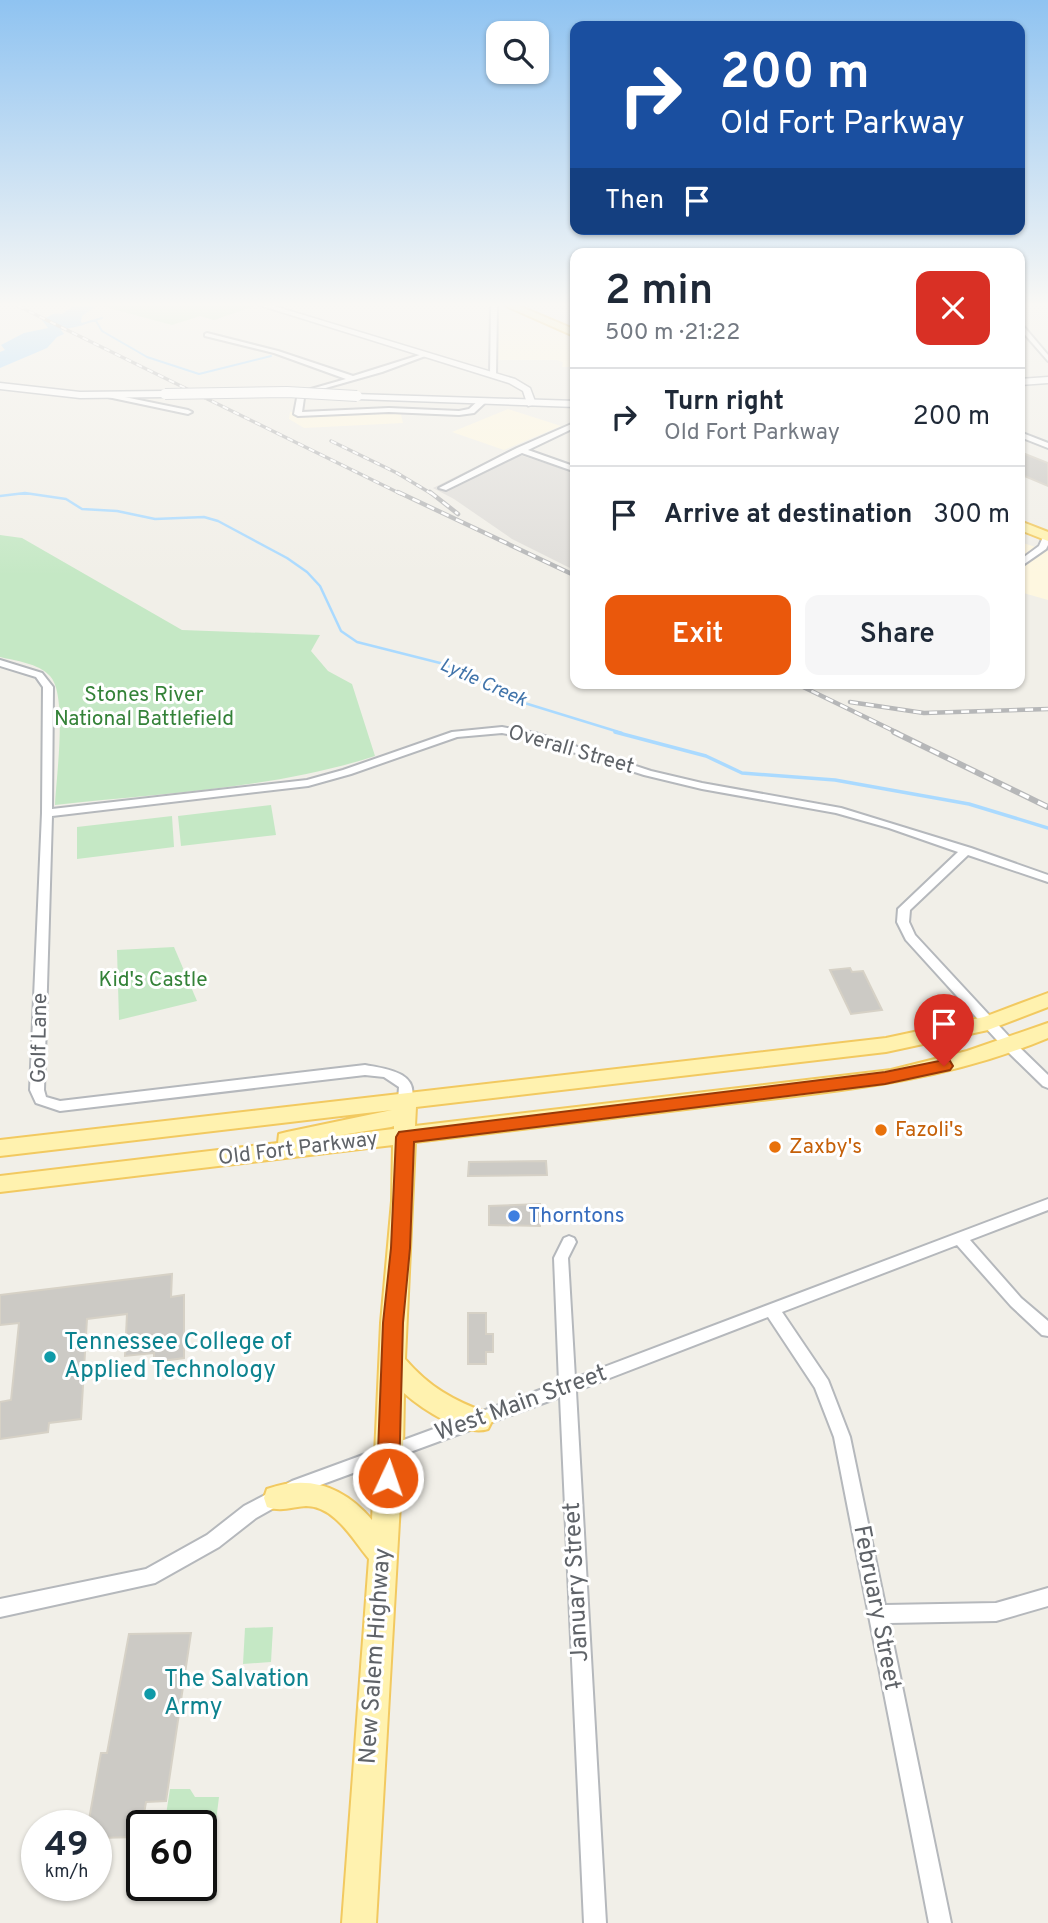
<!DOCTYPE html>
<meta charset="utf-8">
<style>
body{margin:0;font-family:Overpass,sans-serif;background:#f6f6f7;color:#1f2937;height:100vh;display:flex;flex-direction:column;font-size:26px;white-space:nowrap}
*{box-sizing:border-box;margin:0}
p{font-size:23px;color:#747a83}
.icon{flex:none;width:38px;height:38px;fill:none;stroke:currentColor;stroke-width:2;stroke-linecap:round;stroke-linejoin:round}
.map{position:relative;flex:1;overflow:hidden}
.details{position:absolute;left:570px;top:248px;width:455px;height:441px;display:flex;flex-direction:column;background:#fff;border-radius:14px;box-shadow:0 2px 5px #0004}
.details>*{flex:none}
.guide{position:absolute;left:570px;top:21px;width:455px;height:214px;border-radius:14px;box-shadow:0 2px 5px #0004;background:#1a4fa0;color:#fff;overflow:hidden}
.controls{position:absolute;left:486px;top:21px;display:grid;gap:14px}
.controls a{display:grid;place-items:center;width:63px;height:63px;border-radius:14px;background:#fff;box-shadow:0 2px 5px #0004;font-size:35px}
.speed{position:absolute;left:21px;top:1810px;display:flex;gap:14px;font-size:35px;font-weight:700;text-align:center}
.speed>*{display:grid;place-content:center;width:91px;height:91px;border-radius:50%;background:#fff;box-shadow:0 2px 5px #0004;line-height:1}
.speed small{font-size:18px;font-weight:400}
.speed .limit{border:4px solid #111;border-radius:10px;background:#fff;color:#111}
.pin{position:absolute;display:grid;place-items:center;width:60px;height:60px;color:#fff;margin:-72px -30px;border-radius:50% 50% 50% 0;rotate:-45deg;box-shadow:0 0 7px #0007}
.pin .icon{rotate:45deg}
.me{position:absolute;width:77px;margin:-38px;rotate:3deg;stroke-linejoin:round;filter:drop-shadow(0 0 5px #0008)}
.turn{display:flex;align-items:center;gap:24px;height:147px;padding:0 35px;font-size:32px}
.turn .icon{width:91px;height:91px;stroke-width:2.5}
.turn b{display:block;font-size:49px;line-height:60px}
.then{display:flex;align-items:center;height:66px;padding:0 35px;background:#0003;gap:14px;font-size:26px}
.round{display:grid;place-items:center;flex:none;width:74px;height:74px;border-radius:14px;background:#f6f6f7}
.head{display:flex;align-items:center;justify-content:space-between;height:119px;padding:0 35px}
h1{font-size:42px;font-weight:600;line-height:52px}
.primary-button{display:flex;gap:14px;margin-top:auto;padding:14px 35px}
.primary-button a{flex:1;height:80px;border-radius:14px;background:#ea580c;color:#fff;font-size:28px;font-weight:600;line-height:80px;text-align:center}
.primary-button a+a{background:#f6f6f7;color:#1f2937}
ul{padding:0;list-style:none}
li{display:flex;align-items:center;gap:21px;height:98px;padding:0 35px;border-top:2px solid #e0e1e3}
li div{flex:1}
li b{display:block;font-size:26px}
li em{font-style:normal}
.map>svg:first-child{display:block}
.commercial{fill:#fef7e0}
.industrial{fill:#e0deda}
.green{fill:#c5e8c5}
.water{fill:#aadaff}
.lines{fill:none;stroke-linecap:round;stroke-linejoin:round}
.stream-far2{stroke:#aadaff;stroke-width:2}
.stream-far1{stroke:#aadaff;stroke-width:2.5}
.stream{stroke:#aadaff;stroke-width:3.5}
.building{fill:#cccac5;stroke:#d6d1c6;stroke-width:2}
.minor-casing{stroke:#b5b8bc;stroke-width:4}
.tertiary-casing{stroke:#b5b8bc;stroke-width:3}
.secondary-casing{stroke:#b6babf;stroke-width:3}
.primary-casing{stroke:#f2c960;stroke-width:4}
.minor{fill:#fff;fill-rule:evenodd}
.tertiary{fill:#fff;fill-rule:evenodd}
.secondary{fill:#fff;fill-rule:evenodd}
.primary{fill:#fff2af;fill-rule:evenodd}
.rail-far2-casing{stroke:#b6b7b8;stroke-width:3.5}
.rail-far1-casing{stroke:#b6b7b8;stroke-width:4.5}
.rail-casing{stroke:#b6b7b8;stroke-width:6}
.rail-far2{stroke:#fff;stroke-width:2;stroke-dasharray:6;stroke-linecap:butt}
.rail-far1{stroke:#fff;stroke-width:2.5;stroke-dasharray:8;stroke-linecap:butt}
.rail{stroke:#fff;stroke-width:3.5;stroke-dasharray:10;stroke-linecap:butt}
.secondary-bridge-casing{stroke:#b6babf;stroke-width:12;stroke-linecap:butt}
.secondary-bridge{stroke:#fff;stroke-width:10}
.route{fill:#ea580c;stroke:#983908;stroke-width:2}
.food-dot{fill:#e8710a;stroke:#fff;stroke-width:2.5}
.shop-dot{fill:#3f7fe0;stroke:#fff;stroke-width:2.5}
.culture-dot{fill:#0f9aa8;stroke:#fff;stroke-width:2.5}
.labels{text-anchor:middle;dominant-baseline:central;stroke-width:6;stroke-linejoin:round;paint-order:stroke}
.far-water-label{font-size:19px;font-style:italic;fill:#4174aa;stroke:#fff}
.park-label{font-size:21px;fill:#348238;stroke:#fff}
.street-label{font-size:21px;fill:#5f6368;stroke:#fff}
.food-label{font-size:21px;fill:#c56008;stroke:#fff;text-anchor:start}
.shop-label{font-size:21px;fill:#366cbe;stroke:#fff;text-anchor:start}
.near-culture-label{font-size:24px;fill:#0d838f;stroke:#fff;text-anchor:start}
.near-street-label{font-size:24px;fill:#5f6368;stroke:#fff}
</style>
<div class="map">
<svg width="1048" height="1923" viewBox="0 0 1048 1923">
<rect width="100%" height="100%" fill="#f1efe8"/>
<g class="commercial">
<path d="M507,306L576,337V367H562L563,362L557,360H496L497,307Z"/>
<path d="M399,407L403,423L304,428L289,419L290,412Z"/>
<path d="M508,409L561,426L504,450L452,432Z"/>
<path d="M1020,542L1048,551V600L1020,592Z"/>
</g>
<path class="industrial" d="M507,451L576,473V571L512,539L454,499L433,488Z"/>
<g class="green">
<path d="M101,306H255L214,320L200,316L172,325Z"/>
<path d="M0,535L22,538L182,630L320,635L311,651L328,671L352,684L375,756C273,789 162,793 55,805C56,778 68,695 50,676C38,663 16,661 0,657Z"/>
<path d="M271,805L276,835L181,846L178,816Z"/>
<path d="M172,816L174,847L77,859V827Z"/>
<path d="M174,947L197,1001L119,1020L117,950Z"/>
<path d="M273,1627L271,1662L243,1664L245,1628Z"/>
<path d="M170,1789H190L195,1797H219L216,1821H165Z"/>
</g>
<path class="water" d="M73,306H96L82,316L81,322L84,325L61,330L64,334L57,337L47,348L0,368V352L5,350L1,345L24,333L48,328L42,320C51,316 51,312 62,314Z"/>
<g class="lines">
<g class="stream-far2">
<path d="M92,321H96L102,331L147,357L199,374L271,356"/>
<path d="M82,324L102,318"/>
<path d="M15,494H33"/>
</g>
<path class="stream-far1" d="M0,496L25,493L66,499L82,509L117,511L155,519L204,517L218,521L287,558L307,572L320,586L341,631L357,642L444,664L518,701L622,733"/>
<path class="stream" d="M615,732L706,756L742,773L835,780L969,804L1048,828"/>
</g>
<g class="building">
<path d="M1020,452L1048,463V486L1020,474Z"/>
<path d="M850,968L852,972L863,971L882,1010L851,1014L830,970Z"/>
<path d="M546,1161L547,1175L468,1176L469,1162Z"/>
<path d="M540,1204V1226L489,1225V1206Z"/>
<path d="M172,1274L171,1297L184,1295V1358L154,1362V1353L125,1356L127,1314L87,1319L81,1419L49,1423L48,1432L0,1439V1402L11,1400L19,1323L0,1325V1295Z"/>
<path d="M468,1313H486V1334H493V1352H486V1364H468Z"/>
<path d="M191,1633L166,1801L146,1802L140,1837L96,1838V1825H88L101,1753H107L129,1634Z"/>
</g>
<g class="lines">
<defs>
<g id="minor">
<path d="M491,306H497L496,375L493,377L490,375Z"/>
<path d="M1020,322L1048,355V361L1020,329Z"/>
<path d="M207,333L278,351L353,376L423,354L428,355L382,372L308,393L304,398L302,412L389,408L459,411L469,409L479,400L486,402L474,413L459,415L389,412L298,416L294,414L297,398L304,391L346,379L274,353L205,336V334Z"/>
<path d="M105,393L188,410L192,412L188,414L103,396V394Z"/>
<path d="M576,422V427L528,450L576,467V472L522,453L446,490L439,488L517,448Z"/>
<path d="M1020,432L1048,443V448L1020,437Z"/>
<path d="M1048,532V545L1046,549L1020,567V560L1039,546L1044,535Z"/>
<path d="M0,660L42,673L53,687L52,809L307,780L343,770L452,732L502,727L535,733L651,771L702,783L841,808L971,848L1048,875V882L968,855L910,910L909,922L915,935L1015,1043L1048,1075V1088L1043,1086L1005,1049L906,940L897,922L898,909L958,852L889,828L836,813L702,789L644,775L529,738L502,733L457,737L351,774L308,786L52,816L44,1090L46,1097L60,1101L365,1065C388,1069 422,1073 410,1104H400L398,1101L399,1087L384,1077L365,1075L60,1111L36,1103L30,1090L42,813L43,687L36,677L0,666Z"/>
<path d="M1048,1199V1210L970,1240L1021,1298L1048,1321V1336L1042,1335L1011,1306L957,1245L782,1312L828,1380L850,1437L885,1605L996,1603L1048,1588V1606L996,1621L889,1623L951,1923H929L834,1437L815,1388L768,1317L576,1391L606,1923H584L560,1397L304,1491L256,1518L219,1547L155,1583L0,1617V1599L146,1569L207,1535L244,1506L292,1481L559,1383L554,1258L564,1238L569,1236L574,1238L576,1242L568,1258L575,1378Z"/>
</g>
<path id="tertiary" d="M262,306H274L515,379L530,388L536,404L528,406L523,391L509,383Z"/>
<g id="secondary">
<path d="M1048,377V383L1020,385V379Z"/>
<path d="M0,383L80,392L165,391L170,394L165,397L80,398L0,389Z"/>
<path d="M353,394L576,401V407L357,399L353,398Z"/>
</g>
<g id="primary">
<path d="M506,306H519L576,330V337Z"/>
<path d="M1020,521L1048,532V541L1020,530Z"/>
<path d="M1048,993V1007L988,1030L886,1052L416,1107L415,1126L891,1070L967,1051L1048,1023V1038C942,1082 839,1091 727,1104C623,1117 519,1129 415,1142L405,1359C429,1387 454,1401 488,1413L492,1421L488,1429C464,1437 422,1409 404,1393L403,1452L376,1923H342L369,1559C353,1540 335,1506 306,1506C292,1507 281,1512 267,1507L264,1498L267,1489C309,1474 344,1487 372,1520L381,1323L392,1201L393,1145L0,1192V1176L278,1143L279,1134L287,1132L392,1110L0,1156V1140L886,1038L984,1017ZM394,1126V1129L341,1135L391,1127Z"/>
</g>
</defs>
<use href="#minor" class="minor-casing"/>
<use href="#tertiary" class="tertiary-casing"/>
<use href="#secondary" class="secondary-casing"/>
<use href="#primary" class="primary-casing"/>
<use href="#minor" class="minor"/>
<use href="#tertiary" class="tertiary"/>
<use href="#secondary" class="secondary"/>
<use href="#primary" class="primary"/>
<defs>
<g id="rail-far2">
<path d="M18,306L401,494"/>
<path d="M331,441L397,473L432,494"/>
</g>
<g id="rail-far1">
<path d="M398,492L576,576"/>
<path d="M430,492L458,514"/>
<path d="M797,684L898,733"/>
<path d="M850,702L924,713L1048,709"/>
</g>
<path id="rail" d="M894,732L1048,807"/>
</defs>
<use href="#rail-far2" class="rail-far2-casing"/>
<use href="#rail-far1" class="rail-far1-casing"/>
<use href="#rail" class="rail-casing"/>
<use href="#rail-far2" class="rail-far2"/>
<use href="#rail-far1" class="rail-far1"/>
<use href="#rail" class="rail"/>
<defs>
<path id="secondary-bridge" d="M165,394L287,392L357,396"/>
</defs>
<use href="#secondary-bridge" class="secondary-bridge-casing"/>
<use href="#secondary-bridge" class="secondary-bridge"/>
</g>
<linearGradient id="sky" x2="0" y2="1"><stop stop-color="#8fc3f1"/><stop offset="0.53" stop-color="#f9f8f5"/><stop offset="1" stop-color="#f9f8f5" stop-opacity="0"/></linearGradient>
<rect width="1048" height="575" fill="url(#sky)"/>
<path class="route" d="M944,1060L950,1061L953,1066L950,1070L885,1084L414,1142L410,1248L403,1323L399,1478L396,1485L388,1488L380,1485L377,1478L383,1323L391,1248L396,1137L399,1132L885,1072Z"/>
<g class="food-dot">
<circle cx="881" cy="1130" r="7"/>
<circle cx="775" cy="1147" r="7"/>
</g>
<circle class="shop-dot" cx="514" cy="1216" r="7"/>
<g class="culture-dot">
<circle cx="50" cy="1357" r="7"/>
<circle cx="150" cy="1694" r="7"/>
</g>
<g class="labels">
<g class="far-water-label">
<text transform="translate(483 683) rotate(24)">Lytle Creek</text>
</g>
<g class="park-label">
<text x="144" y="695">Stones River<tspan x="144" dy="24">National Battlefield</tspan></text>
<text x="153" y="980">Kid's Castle</text>
</g>
<g class="street-label">
<text transform="translate(571 750) rotate(16)">Overall Street</text>
<text transform="translate(40 1038) rotate(-89)">Golf Lane</text>
<text transform="translate(298 1149) rotate(-7)">Old Fort Parkway</text>
</g>
<g class="food-label">
<text x="895" y="1130">Fazoli's</text>
<text x="789" y="1147">Zaxby's</text>
</g>
<g class="shop-label">
<text x="528" y="1216">Thorntons</text>
</g>
<g class="near-culture-label">
<text x="64" y="1343">Tennessee College of<tspan x="64" dy="28">Applied Technology</tspan></text>
<text x="164" y="1680">The Salvation<tspan x="164" dy="28">Army</tspan></text>
</g>
<g class="near-street-label">
<text transform="translate(521 1404) rotate(-20)">West Main Street</text>
<text transform="translate(577 1582) rotate(-93)">January Street</text>
<text transform="translate(876 1608) rotate(79)">February Street</text>
<text transform="translate(376 1656) rotate(-86)">New Salem Highway</text>
</g>
</g>
</svg>
<div class="controls">
<a><svg class="icon" aria-label="search" viewBox="0 0 24 24"><circle cx="10" cy="10" r="6"/><path d="M15 15l6 6"/></svg></a>
</div>
<div class="speed"><div>49<small>km/h</small></div><div class="limit">60</div></div>
<div class="pin" style="left:944px;top:1066px;background:#d93025"><svg class="icon" aria-label="arrive" viewBox="0 0 24 24"><path d="M6 21V4h12l-3 4 3 4H6"/></svg></div>
<svg class="me" style="left:388px;top:1478px" viewBox="-20 -20 40 40"><circle r="17" fill="#ea580c" stroke="#fff" stroke-width="3"/><path d="M0-11L8 9 0 5-8 9z" fill="#fff"/></svg>
<div class="guide">
<div class="turn"><svg class="icon" aria-label="right" viewBox="0 0 24 24"><path d="M7 20v-9h11M14 6l5 5-5 5"/></svg><div><b>200 m</b>Old Fort Parkway</div></div>
<div class="then">Then<svg class="icon" aria-label="arrive" viewBox="0 0 24 24"><path d="M6 21V4h12l-3 4 3 4H6"/></svg></div>
</div>
<section class="details">
<div class="head"><div><h1>2 min</h1><p>500 m · 21:22</p></div><a class="round" style="background:#d93025;color:#fff"><svg class="icon" aria-label="close" viewBox="0 0 24 24"><path d="M6 6l12 12M18 6L6 18"/></svg></a></div>
<ul>
<li><svg class="icon" aria-label="right" viewBox="0 0 24 24"><path d="M7 20v-9h11M14 6l5 5-5 5"/></svg><div><b>Turn right</b><p>Old Fort Parkway</p></div><em>200 m</em></li>
<li><svg class="icon" aria-label="arrive" viewBox="0 0 24 24"><path d="M6 21V4h12l-3 4 3 4H6"/></svg><div><b>Arrive at destination</b></div><em>300 m</em></li>
</ul>
<div class="primary-button"><a>Exit</a><a>Share</a></div>
</section>
</div>
